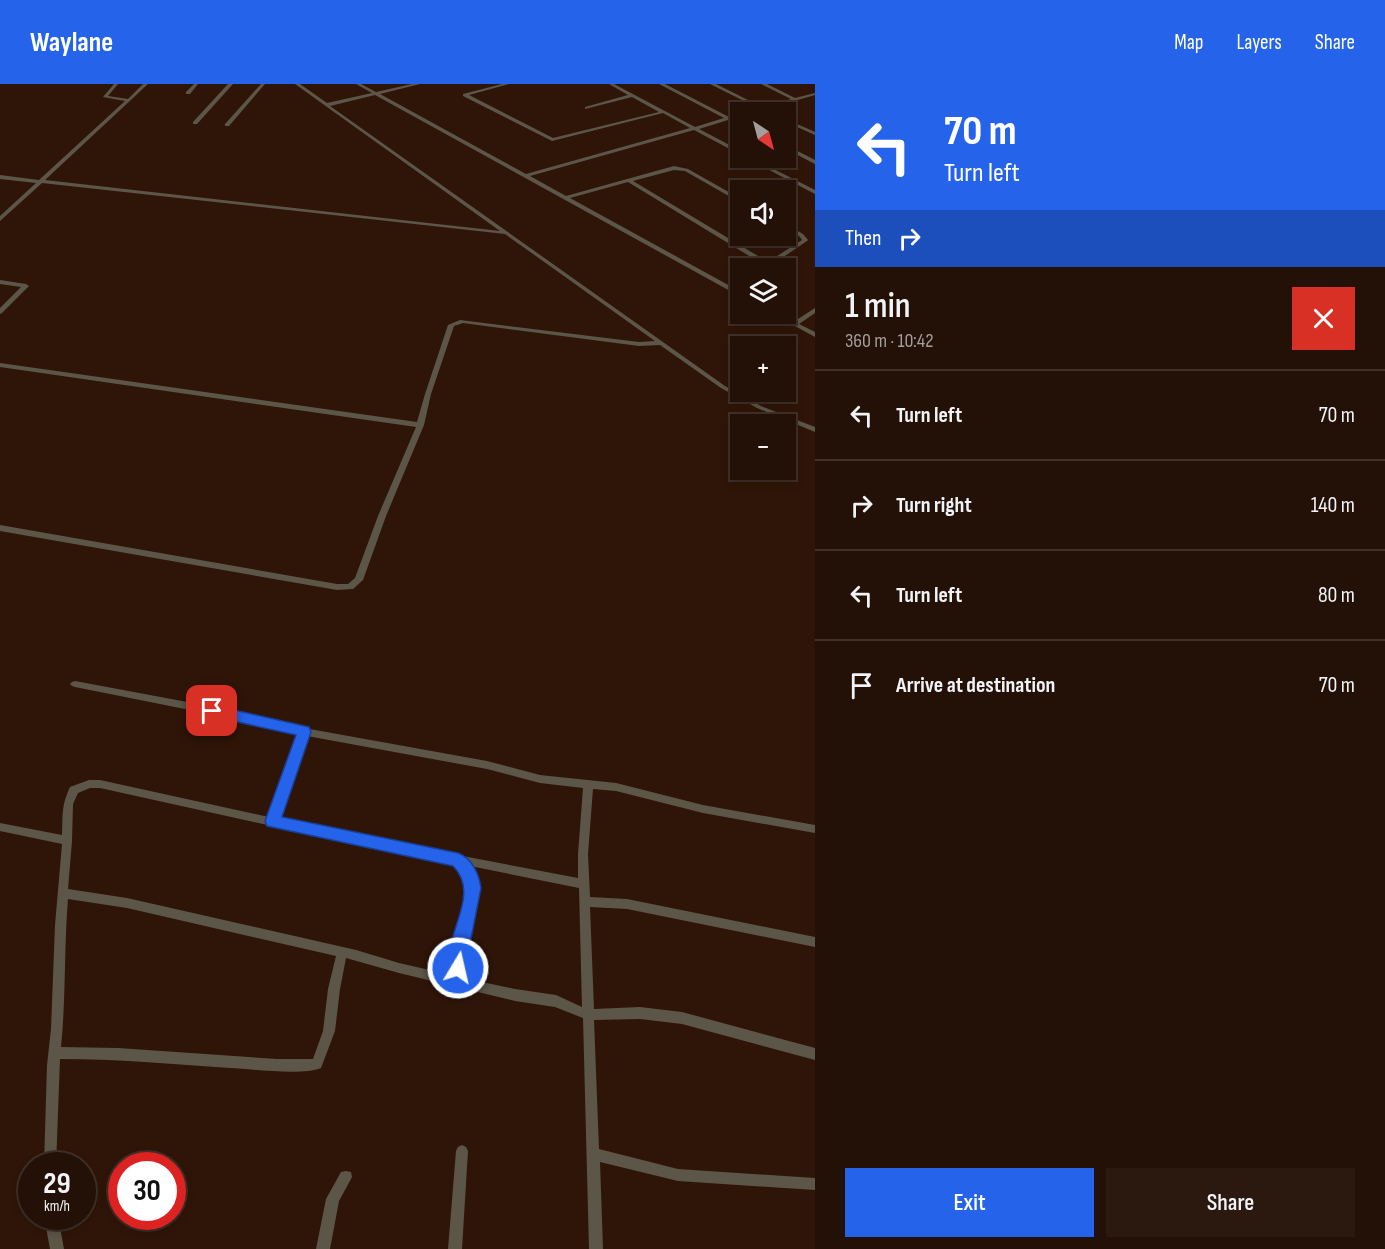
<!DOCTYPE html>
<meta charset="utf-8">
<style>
body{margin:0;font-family:"Sofia Sans Condensed",sans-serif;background:#2b1910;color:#f1f3f6;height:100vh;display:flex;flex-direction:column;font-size:22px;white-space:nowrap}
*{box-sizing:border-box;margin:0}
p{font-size:20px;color:#a39d9b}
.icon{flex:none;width:33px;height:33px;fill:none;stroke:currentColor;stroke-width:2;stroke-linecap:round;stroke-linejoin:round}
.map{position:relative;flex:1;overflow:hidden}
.sheet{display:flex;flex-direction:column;background:#231006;width:570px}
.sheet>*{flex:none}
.guide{background:#2563eb;color:#fff;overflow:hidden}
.needle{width:39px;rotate:144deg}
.controls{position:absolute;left:730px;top:18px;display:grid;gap:12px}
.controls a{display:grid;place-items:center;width:66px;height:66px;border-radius:0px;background:#231006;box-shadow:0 3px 9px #0003,0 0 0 2px #403028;font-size:30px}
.speed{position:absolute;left:18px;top:1068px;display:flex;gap:12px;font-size:30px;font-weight:700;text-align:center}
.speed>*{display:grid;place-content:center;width:78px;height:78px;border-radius:50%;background:#231006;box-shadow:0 3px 9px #0003,0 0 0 2px #403028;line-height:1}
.speed small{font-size:15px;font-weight:400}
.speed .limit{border:9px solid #d22;background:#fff;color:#111}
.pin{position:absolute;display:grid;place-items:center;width:51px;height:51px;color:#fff;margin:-26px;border-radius:12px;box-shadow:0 3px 9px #0006}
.me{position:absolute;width:66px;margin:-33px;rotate:9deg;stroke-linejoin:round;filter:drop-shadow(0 0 4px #0008)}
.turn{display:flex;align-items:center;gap:21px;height:126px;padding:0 30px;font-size:27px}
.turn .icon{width:78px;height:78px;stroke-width:2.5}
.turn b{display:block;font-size:42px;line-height:51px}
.then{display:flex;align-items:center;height:57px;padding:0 30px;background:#0003;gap:12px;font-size:22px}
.round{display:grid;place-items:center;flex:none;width:63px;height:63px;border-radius:0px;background:#2b1910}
.headline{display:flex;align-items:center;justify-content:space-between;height:102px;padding:0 30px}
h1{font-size:36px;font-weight:600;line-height:45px}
.cta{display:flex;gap:12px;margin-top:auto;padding:12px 30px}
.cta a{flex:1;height:69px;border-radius:0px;background:#2563eb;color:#fff;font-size:24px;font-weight:600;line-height:69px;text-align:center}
.cta a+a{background:#2b1910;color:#f1f3f6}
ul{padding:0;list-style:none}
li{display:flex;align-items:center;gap:18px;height:90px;padding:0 30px;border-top:2px solid #403028}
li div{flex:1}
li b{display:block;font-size:22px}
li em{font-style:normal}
header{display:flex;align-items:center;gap:36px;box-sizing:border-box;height:84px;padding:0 30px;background:#2563eb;color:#fff}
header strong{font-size:28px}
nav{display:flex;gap:33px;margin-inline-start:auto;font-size:21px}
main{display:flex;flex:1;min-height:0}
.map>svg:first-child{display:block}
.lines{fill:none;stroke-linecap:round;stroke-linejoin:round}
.street{fill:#5c5649;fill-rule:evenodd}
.route{fill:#2563eb;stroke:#184099;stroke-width:1.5}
</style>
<header>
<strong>Waylane</strong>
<nav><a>Map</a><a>Layers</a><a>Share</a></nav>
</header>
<main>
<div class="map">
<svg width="815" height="1165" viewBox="0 0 815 1165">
<rect width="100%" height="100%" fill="#2f1508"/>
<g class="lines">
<g class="street">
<path d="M114,0H118L108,12L128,15L143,0H148L45,96L500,147L295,0H300L327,19L372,9L356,0H361L376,8L412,0H420L380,10L526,90L690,44L663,29L552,57L463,12V10L502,0H509L469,11L553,54L659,28L632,13L585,25V23L628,11L609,0H614L695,43L724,34L659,0H665L729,33L741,30V32L733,35L741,39V42L728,36L699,45L741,67V71L694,46L530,92L566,112L674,82L688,85L741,115V119L685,87L674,86L633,97L768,178L802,156L799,152L786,144V140L803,150L808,156L807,157L770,182L766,184H760L764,181L628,98L570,114L741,208V213L375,11L330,22L725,302L761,322L815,343V348L757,324L721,304L660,261L639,262L463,239L454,242L431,310L424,341L386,432L363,496L353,505L337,506L0,447V441L337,500H348L355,494L378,432L416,343L0,283V279L417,338L425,310L448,241L460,236L639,258L655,257L505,150L42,99L0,137V132L36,99L0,95V91L39,96L125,17L103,13Z"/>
<path d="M194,0H198L190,10H186V8Z"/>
<path d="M228,0H233L197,40H193V38Z"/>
<path d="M261,0H265L229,42H225V40Z"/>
<path d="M710,0H716L762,23L791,15L761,0H767L795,14L815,9V11L766,25L767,27L761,26L747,28V27L758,24Z"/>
<path d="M786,35L815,48V51L786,38Z"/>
<path d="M786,61L815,76V80L786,65Z"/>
<path d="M746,74H752L815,106V110Z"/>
<path d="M0,196L26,200L29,202L2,229L0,230V224L21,203L0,200Z"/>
<path d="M815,224V229L799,240L815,248V253L773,230H780L795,237Z"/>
<path d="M75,597L230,626L304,644L487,677L540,691L616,699L703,721L815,741V749L703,729L616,707L593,705L588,770L590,813L627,815L815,853V863L627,825L590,823L594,925L640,923L682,928L815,964V976L682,940L640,935L594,936L599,1065L678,1085L815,1094V1106L678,1097L600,1078L603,1165H589L583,934L555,923L515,917L399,889L346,874L340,905L335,947L321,984C302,992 252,985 230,984C173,980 117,975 60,975L56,1082H44L47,981L51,945L55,841L62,760L0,747V739L62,751C63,731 61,722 70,703L89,696H100L269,733L298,650L230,634L75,603L72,602L70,600L72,598ZM307,652L487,685L540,699L583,704L578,770V794L331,747L279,735ZM90,704H100L331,755L454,779L464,791L468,804L451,878L456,892L399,879L356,866L127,814L68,805L72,757L73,720L78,709ZM470,782L579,804L582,923L556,911L515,905L473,896L466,887L463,878L478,804L474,789ZM68,815L127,824L336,872L328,905L323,947L313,975H277L118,964L61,963C66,914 64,864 68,815Z"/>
<path d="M462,1061L466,1063L468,1067L462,1165H448L456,1067L458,1063Z"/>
<path d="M346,1087L351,1088L352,1093L339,1117L330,1165H316L326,1115L341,1088Z"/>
<path d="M44,1132H58L64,1165H50Z"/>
</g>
</g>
<path class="route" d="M212,621L309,643L311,648L282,733L458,769C472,774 479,790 481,804L464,890L458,892L452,890C437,856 484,813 453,782L267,742L265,737L296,651L206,631L204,627L206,623Z"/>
</svg>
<div class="controls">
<a><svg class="needle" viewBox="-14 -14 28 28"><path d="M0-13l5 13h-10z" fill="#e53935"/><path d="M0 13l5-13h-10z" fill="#a39d9b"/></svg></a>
<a><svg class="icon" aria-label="sound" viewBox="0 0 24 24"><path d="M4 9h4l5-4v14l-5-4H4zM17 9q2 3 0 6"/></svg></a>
<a><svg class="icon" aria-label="layers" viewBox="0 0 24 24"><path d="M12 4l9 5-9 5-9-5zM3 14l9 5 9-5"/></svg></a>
<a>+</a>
<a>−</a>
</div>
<div class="speed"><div>29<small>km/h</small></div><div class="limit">30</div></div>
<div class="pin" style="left:212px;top:627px;background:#d93025"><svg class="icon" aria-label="arrive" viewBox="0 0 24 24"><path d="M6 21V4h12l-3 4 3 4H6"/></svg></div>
<svg class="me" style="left:458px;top:884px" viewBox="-20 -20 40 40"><circle r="17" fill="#2563eb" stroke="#fff" stroke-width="3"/><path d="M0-11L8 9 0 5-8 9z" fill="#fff"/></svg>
</div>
<section class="sheet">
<div class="guide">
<div class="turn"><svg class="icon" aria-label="left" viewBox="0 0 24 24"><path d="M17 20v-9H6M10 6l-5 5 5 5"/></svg><div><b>70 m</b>Turn left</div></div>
<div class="then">Then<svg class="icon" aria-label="right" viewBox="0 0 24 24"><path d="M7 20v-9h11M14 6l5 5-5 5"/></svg></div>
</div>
<div class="headline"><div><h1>1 min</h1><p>360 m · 10:42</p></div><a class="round" style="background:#d93025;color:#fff"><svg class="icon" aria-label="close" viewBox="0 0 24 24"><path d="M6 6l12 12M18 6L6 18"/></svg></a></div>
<ul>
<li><svg class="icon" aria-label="left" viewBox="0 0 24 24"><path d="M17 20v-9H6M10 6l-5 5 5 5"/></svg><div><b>Turn left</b></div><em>70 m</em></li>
<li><svg class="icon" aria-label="right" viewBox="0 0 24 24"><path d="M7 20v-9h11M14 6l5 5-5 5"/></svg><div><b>Turn right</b></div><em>140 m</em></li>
<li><svg class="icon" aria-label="left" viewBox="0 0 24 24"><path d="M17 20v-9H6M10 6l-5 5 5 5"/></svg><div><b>Turn left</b></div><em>80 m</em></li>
<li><svg class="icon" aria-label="arrive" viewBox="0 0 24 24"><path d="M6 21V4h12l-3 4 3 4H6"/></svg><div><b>Arrive at destination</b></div><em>70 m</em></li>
</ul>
<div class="cta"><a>Exit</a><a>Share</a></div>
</section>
</main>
